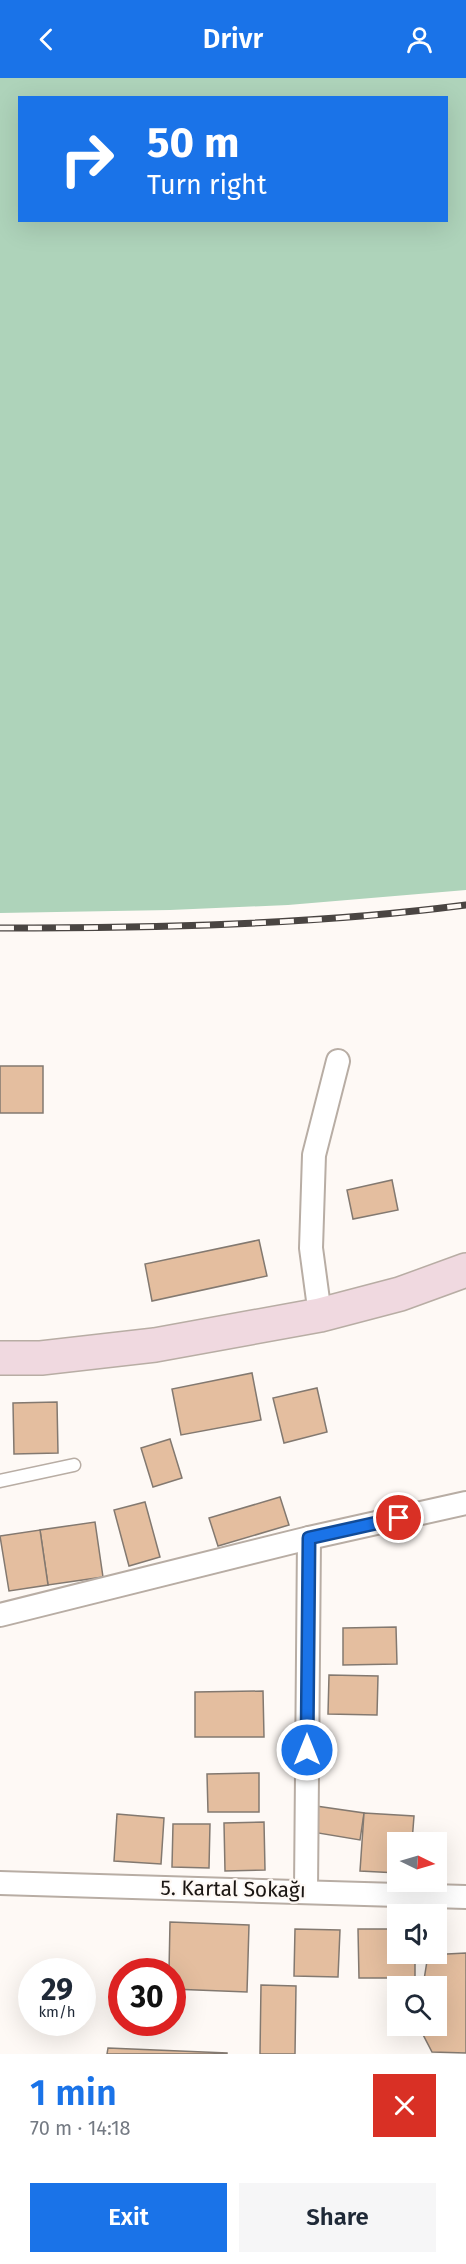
<!DOCTYPE html>
<meta charset="utf-8">
<style>
body{margin:0;font-family:"Fira Sans",sans-serif;background:#f6f6f7;color:#1f2937;height:100vh;display:flex;flex-direction:column;font-size:22px;white-space:nowrap}
*{box-sizing:border-box;margin:0}
p{font-size:20px;color:#747a83}
.icon{flex:none;width:33px;height:33px;fill:none;stroke:currentColor;stroke-width:2;stroke-linecap:round;stroke-linejoin:round}
.map{position:relative;height:1976px;overflow:hidden}
.drawer{display:flex;flex-direction:column;background:#fff;flex:1}
.drawer>*{flex:none}
.banner{position:absolute;left:18px;top:18px;width:430px;height:126px;border-radius:0px;box-shadow:0 6px 24px #0002;background:#1a73e8;color:#fff;overflow:hidden}
.needle{width:39px;rotate:95deg}
.controls{position:absolute;left:387px;top:1754px;display:grid;gap:12px}
.controls a{display:grid;place-items:center;width:60px;height:60px;border-radius:0px;background:#fff;box-shadow:0 6px 24px #0002;font-size:30px}
.speed{position:absolute;left:18px;top:1880px;display:flex;gap:12px;font-size:30px;font-weight:700;text-align:center}
.speed>*{display:grid;place-content:center;width:78px;height:78px;border-radius:50%;background:#fff;box-shadow:0 6px 24px #0002;line-height:1}
.speed small{font-size:15px;font-weight:400}
.speed .limit{border:9px solid #d22;background:#fff;color:#111}
.pin{position:absolute;display:grid;place-items:center;width:51px;height:51px;color:#fff;margin:-26px;border:3px solid #fff;border-radius:50%;box-shadow:0 2px 6px #0007}
.me{position:absolute;width:66px;margin:-33px;rotate:0deg;stroke-linejoin:round;filter:drop-shadow(0 0 4px #0008)}
.turn{display:flex;align-items:center;gap:21px;height:126px;padding:0 30px;font-size:27px}
.turn .icon{width:78px;height:78px;stroke-width:2.5}
.turn b{display:block;font-size:42px;line-height:51px}
.round{display:grid;place-items:center;flex:none;width:63px;height:63px;border-radius:0px;background:#f6f6f7}
.summary{display:flex;align-items:center;justify-content:space-between;height:102px;padding:0 30px}
h1{font-size:36px;font-weight:600;line-height:45px;color:#1a73e8}
.action{display:flex;gap:12px;margin-top:auto;padding:12px 30px}
.action a{flex:1;height:69px;border-radius:0px;background:#1a73e8;color:#fff;font-size:24px;font-weight:600;line-height:69px;text-align:center}
.action a+a{background:#f6f6f7;color:#1f2937}
header{display:flex;justify-content:space-between;align-items:center;height:78px;padding:0 30px;background:#1a73e8;color:#fff;font-size:27px;font-weight:600}
.map>svg:first-child{display:block}
.green{fill:#aed3ba;fill-rule:evenodd}
.building{fill:#e4be9f;stroke:#837970;stroke-width:1.5}
.lines{fill:none;stroke-linecap:round;stroke-linejoin:round}
.lane-casing{stroke:#b8ada4;stroke-width:15}
.street-casing{stroke:#b8ada4;stroke-width:26}
.secondary-casing{stroke:#b8ada4;stroke-width:36}
.lane{stroke:#fff;stroke-width:12}
.street{stroke:#fff;stroke-width:22}
.secondary{stroke:#f0d9e0;stroke-width:33}
.rail-casing{stroke:#4a4542;stroke-width:7}
.rail{stroke:#fef9f5;stroke-width:4.5;stroke-dasharray:14;stroke-linecap:butt}
.route-casing{stroke:#114b97;stroke-width:15}
.route{stroke:#1a73e8;stroke-width:10}
.labels{text-anchor:middle;dominant-baseline:central;stroke-width:4.5;stroke-linejoin:round;paint-order:stroke}
.street-label{font-size:21px;fill:#1b1613;stroke:#fef9f5}
</style>
<header><svg class="icon" aria-label="back" viewBox="0 0 24 24"><path d="M15 5l-7 7 7 7"/></svg>Drivr<svg class="icon" aria-label="person" viewBox="0 0 24 24"><circle cx="12" cy="8" r="4"/><path d="M4 21q1-7 8-7t8 7"/></svg></header>
<div class="map">
<svg width="466" height="1976" viewBox="0 0 466 1976">
<rect width="100%" height="100%" fill="#fef9f5"/>
<path class="green" d="M0,0H466V812L288,827L170,832L0,835ZM20,20H447V142H20Z"/>
<g class="building">
<rect x="0" y="988" width="43" height="47"/>
<path d="M392,1102L398,1132L353,1141L347,1112Z"/>
<path d="M259,1162L267,1198L152,1223L145,1186Z"/>
<path d="M252,1295L261,1342L181,1357L172,1311Z"/>
<path d="M317,1310L327,1354L284,1365L273,1320Z"/>
<path d="M57,1324L58,1375L14,1376L13,1325Z"/>
<path d="M170,1361L182,1400L153,1409L141,1370Z"/>
<path d="M280,1419L289,1447L218,1468L209,1440Z"/>
<path d="M145,1424L160,1479L129,1488L114,1432Z"/>
<path d="M95,1444L103,1499L48,1507L40,1452Z"/>
<path d="M40,1452L48,1507L9,1513L0,1458Z"/>
<path d="M396,1549L397,1586L343,1587V1550Z"/>
<path d="M329,1597L378,1598L377,1637L328,1636Z"/>
<path d="M263,1613L264,1659H195V1614Z"/>
<path d="M259,1695V1734H208L207,1696Z"/>
<path d="M316,1728L364,1735L360,1762L312,1754Z"/>
<path d="M364,1735L414,1738L412,1764H398V1795L360,1793Z"/>
<path d="M117,1736L164,1740L161,1786L114,1783Z"/>
<path d="M264,1744L265,1792L225,1793L224,1745Z"/>
<path d="M173,1746H210L209,1790L172,1789Z"/>
<path d="M170,1844L249,1847L247,1914L172,1911V1893H169Z"/>
<path d="M295,1851L340,1852L338,1899L294,1898Z"/>
<path d="M358,1851H398V1875H415V1900H359Z"/>
<path d="M466,1875V1975L432,1974L418,1947H436V1908H423L428,1877Z"/>
<path d="M261,1907L296,1908L295,1976H260Z"/>
<path d="M108,1970L227,1975V1976H107Z"/>
</g>
<g class="lines">
<defs>
<path id="lane" d="M0,1403L74,1387"/>
<g id="street">
<path d="M320,1237L311,1170L314,1077L338,983"/>
<path d="M0,1537L309,1460L466,1425"/>
<path d="M0,1805L466,1819"/>
<path d="M306,1813L309,1460"/>
</g>
<path id="secondary" d="M0,1280H41L155,1267L320,1237L400,1216L466,1192"/>
</defs>
<use href="#lane" class="lane-casing"/>
<use href="#street" class="street-casing"/>
<use href="#secondary" class="secondary-casing"/>
<use href="#lane" class="lane"/>
<use href="#street" class="street"/>
<use href="#secondary" class="secondary"/>
<defs>
<path id="rail" d="M0,850C155,850 312,847 466,827"/>
</defs>
<use href="#rail" class="rail-casing"/>
<use href="#rail" class="rail"/>
</g>
<g class="lines">
<defs>
<path id="route" d="M307,1672L309,1460L399,1440"/>
</defs>
<use href="#route" class="route-casing"/>
<use href="#route" class="route"/>
</g>
<g class="labels">
<g class="street-label">
<text transform="translate(233 1811) rotate(1)">5. Kartal Sokağı</text>
</g>
</g>
</svg>
<div class="controls">
<a><svg class="needle" viewBox="-14 -14 28 28"><path d="M0-13l5 13h-10z" fill="#e53935"/><path d="M0 13l5-13h-10z" fill="#747a83"/></svg></a>
<a><svg class="icon" aria-label="sound" viewBox="0 0 24 24"><path d="M4 9h4l5-4v14l-5-4H4zM17 9q2 3 0 6"/></svg></a>
<a><svg class="icon" aria-label="search" viewBox="0 0 24 24"><circle cx="10" cy="10" r="6"/><path d="M15 15l6 6"/></svg></a>
</div>
<div class="speed"><div>29<small>km/h</small></div><div class="limit">30</div></div>
<div class="pin" style="left:399px;top:1440px;background:#d93025"><svg class="icon" aria-label="arrive" viewBox="0 0 24 24"><path d="M6 21V4h12l-3 4 3 4H6"/></svg></div>
<svg class="me" style="left:307px;top:1672px" viewBox="-20 -20 40 40"><circle r="17" fill="#1a73e8" stroke="#fff" stroke-width="3"/><path d="M0-11L8 9 0 5-8 9z" fill="#fff"/></svg>
<div class="banner">
<div class="turn"><svg class="icon" aria-label="right" viewBox="0 0 24 24"><path d="M7 20v-9h11M14 6l5 5-5 5"/></svg><div><b>50 m</b>Turn right</div></div>
</div>
</div>
<section class="drawer">
<div class="summary"><div><h1>1 min</h1><p>70 m · 14:18</p></div><a class="round" style="background:#d93025;color:#fff"><svg class="icon" aria-label="close" viewBox="0 0 24 24"><path d="M6 6l12 12M18 6L6 18"/></svg></a></div>
<div class="action"><a>Exit</a><a>Share</a></div>
</section>
